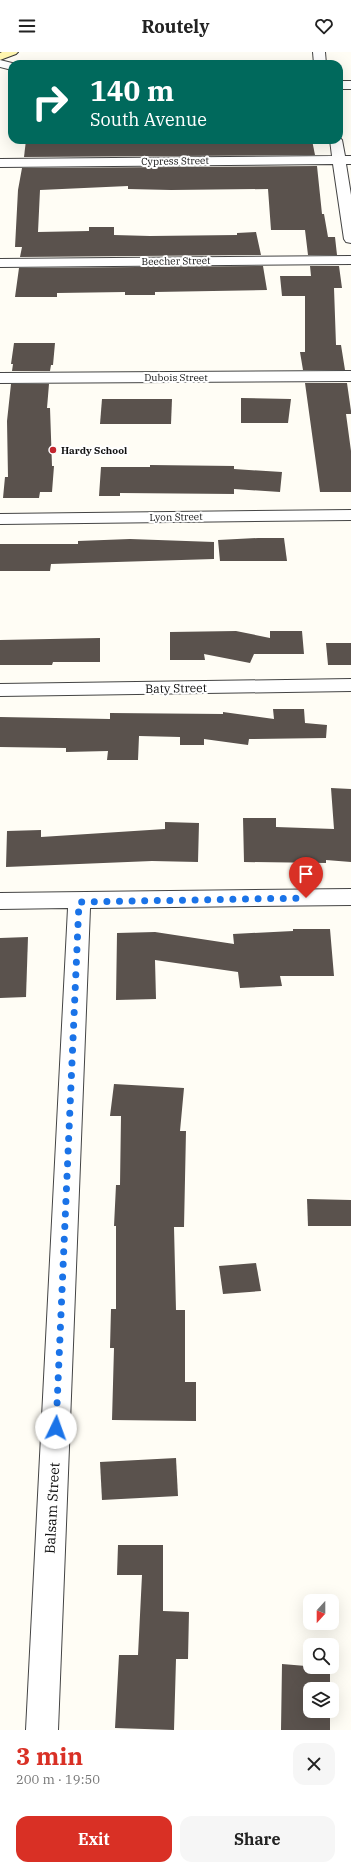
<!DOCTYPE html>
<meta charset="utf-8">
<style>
body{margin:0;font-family:"IBM Plex Serif",serif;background:#f6f6f6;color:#222;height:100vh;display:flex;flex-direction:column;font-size:15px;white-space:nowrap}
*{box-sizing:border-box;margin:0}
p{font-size:13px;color:#767676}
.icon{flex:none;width:22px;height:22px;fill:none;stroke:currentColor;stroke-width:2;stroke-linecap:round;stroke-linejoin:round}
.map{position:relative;height:1678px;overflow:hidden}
.drawer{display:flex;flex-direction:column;background:#fff;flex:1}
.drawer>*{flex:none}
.hud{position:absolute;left:8px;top:8px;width:335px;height:84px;border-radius:12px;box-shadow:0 4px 16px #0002;background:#00695c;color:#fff;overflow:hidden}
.needle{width:26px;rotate:201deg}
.tools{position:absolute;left:303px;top:1542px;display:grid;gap:8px}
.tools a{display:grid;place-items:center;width:36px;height:36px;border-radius:8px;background:#fff;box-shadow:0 4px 16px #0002;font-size:20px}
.pin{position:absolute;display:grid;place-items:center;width:34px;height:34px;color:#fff;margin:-41px -17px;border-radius:50% 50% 50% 0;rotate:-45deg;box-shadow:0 0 4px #0007}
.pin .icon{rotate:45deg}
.me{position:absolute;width:44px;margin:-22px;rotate:3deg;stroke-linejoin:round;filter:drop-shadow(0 0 3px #0008)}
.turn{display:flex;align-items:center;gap:14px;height:84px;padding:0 16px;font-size:18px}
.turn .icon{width:52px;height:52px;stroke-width:2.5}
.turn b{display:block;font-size:28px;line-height:34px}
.round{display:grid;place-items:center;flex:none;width:42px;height:42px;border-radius:12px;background:#f6f6f6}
.overview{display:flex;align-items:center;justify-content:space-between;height:68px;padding:0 16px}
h1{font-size:24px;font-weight:700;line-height:30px;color:#d93025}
.button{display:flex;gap:8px;margin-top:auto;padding:8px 16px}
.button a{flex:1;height:46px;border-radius:12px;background:#d93025;color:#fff;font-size:16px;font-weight:700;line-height:46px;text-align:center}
.button a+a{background:#f6f6f6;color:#222}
header{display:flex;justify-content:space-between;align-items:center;height:52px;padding:0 16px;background:#fff;font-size:18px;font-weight:700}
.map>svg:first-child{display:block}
.building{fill:#5a524d}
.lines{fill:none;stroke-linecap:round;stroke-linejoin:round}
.street-casing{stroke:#444;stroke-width:2}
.secondary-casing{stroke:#333;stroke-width:2}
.street{fill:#fff;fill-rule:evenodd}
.secondary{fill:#fff6b0;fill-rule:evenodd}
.route{stroke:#1a73e8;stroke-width:7;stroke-dasharray:0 12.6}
.poi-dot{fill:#c4262e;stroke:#fff;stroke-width:1.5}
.labels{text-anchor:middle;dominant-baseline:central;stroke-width:4;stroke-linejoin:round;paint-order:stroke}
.far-street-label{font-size:10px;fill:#111;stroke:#fff}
.far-poi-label{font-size:10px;font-weight:bold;fill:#111;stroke:#fff;text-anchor:start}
.street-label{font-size:12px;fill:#111;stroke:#fff}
.near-street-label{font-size:14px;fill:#111;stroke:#fff}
</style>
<header><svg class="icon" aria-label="menu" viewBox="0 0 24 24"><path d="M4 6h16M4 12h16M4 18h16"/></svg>Routely<svg class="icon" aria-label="heart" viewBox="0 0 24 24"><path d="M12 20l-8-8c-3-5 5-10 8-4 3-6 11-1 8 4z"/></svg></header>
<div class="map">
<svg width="351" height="1678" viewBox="0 0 351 1678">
<rect width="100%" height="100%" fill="#fffdf5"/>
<g class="building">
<path d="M26,88H312L315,103L24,105Z"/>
<path d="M317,114L322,162H324L328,185H335L337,203H308L305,178H271L268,137L171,138L128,137V134L40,138L38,180L89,179V175H114V183L150,184L237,183V181L256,180L261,203L20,205L22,195H15L18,138L22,116Z"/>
<path d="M263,214L267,238L155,240V243H125V240L57,241V245H15L19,216Z"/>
<path d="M310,214H339L342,236H334L336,293H341L345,318H303L300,300H305V244H282L280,224H311Z"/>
<path d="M14,291H55L53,313H51L50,319H12L13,312H11Z"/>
<path d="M305,331H347L351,359V362H346L351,399V440H320Z"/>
<path d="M11,332H49L47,356H50L52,414H54L52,440H40L39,446H3L5,425H8L7,369Z"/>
<path d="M241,346L291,347L288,371H241Z"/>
<path d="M102,347H172L171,372H100Z"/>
<path d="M150,413L234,414V417L282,420L280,440L234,437V442L120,441V444H99L101,415H150Z"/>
<path d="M258,486H284L287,509H220L218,488Z"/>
<path d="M130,487L214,490V507L51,512L50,519H0V492H78V489Z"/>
<path d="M236,579L270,586V579H302L304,602H254L250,611L204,602L205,608H170V580Z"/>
<path d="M100,586V610H53L52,613H0V588Z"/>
<path d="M326,591H351V613H328Z"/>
<path d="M273,657H304L305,671L327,673L326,686L249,687L248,693L204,687V693H180V685L139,684L138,708H107L108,699L66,700V696L0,695V665L110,667V661L223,662V660L274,667Z"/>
<path d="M331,736L351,737V810L326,808V811L244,810L243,766H276V775L334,777Z"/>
<path d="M165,770L199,771L198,810L152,809L6,815L7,779L41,778V785L165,777Z"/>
<path d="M293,877H330L334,924H280L282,934L240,936L238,920L155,908L156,947L116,948L117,881L155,880L234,892L233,882L293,879Z"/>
<path d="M28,885L26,945L0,946V886Z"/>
<path d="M114,1032L184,1036L180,1079H186L184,1175H174L176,1258H185V1330H196V1369L112,1368L114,1296H110L111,1257H116V1174H114L116,1133H120L121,1064H110Z"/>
<path d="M307,1147L351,1148V1174H308Z"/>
<path d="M256,1211L261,1239L223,1242L219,1214Z"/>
<path d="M176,1406L178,1444L102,1448L100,1410Z"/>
<path d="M118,1493H163V1559L189,1560L188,1607H176L174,1678L115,1676L119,1603H138L142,1523H117Z"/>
<path d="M282,1612L330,1616V1637H310V1659H330V1678H281Z"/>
</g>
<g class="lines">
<defs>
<g id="street">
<path d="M313,0H325L326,12H314Z"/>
<path d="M0,8L16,12H12V18L0,15Z"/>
<rect x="339" y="29" width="12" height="8"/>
<path d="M339,85L342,88L345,104H351V112H346L351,143V191L346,190L344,187L333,112L0,115V107L332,104L330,88H339Z"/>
<path d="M351,204V212L0,215V207Z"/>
<path d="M351,319V329L0,331V321Z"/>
<path d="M351,458V468L0,472V462Z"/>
<path d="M351,627V639L0,644V632Z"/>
<path d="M351,837V853L90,856L58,1678H26L68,856L0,857V841Z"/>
</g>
<path id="secondary" d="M2,0H18L16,2L0,8V1Z"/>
</defs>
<use href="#street" class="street-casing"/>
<use href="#secondary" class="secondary-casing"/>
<use href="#street" class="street"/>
<use href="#secondary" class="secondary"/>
</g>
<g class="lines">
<path class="route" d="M56,1376L79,850L306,846"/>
</g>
<circle class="poi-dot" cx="53" cy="398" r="4"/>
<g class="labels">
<g class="far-street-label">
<text transform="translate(175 109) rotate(-1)">Cypress Street</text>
<text transform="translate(176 209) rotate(-1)">Beecher Street</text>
<text x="176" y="325">Dubois Street</text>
<text transform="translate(176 465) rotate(-1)">Lyon Street</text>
</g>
<g class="far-poi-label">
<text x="61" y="398">Hardy School</text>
</g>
<g class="street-label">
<text transform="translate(176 636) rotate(-1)">Baty Street</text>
</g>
<g class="near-street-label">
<text transform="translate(52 1456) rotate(-87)">Balsam Street</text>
</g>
</g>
</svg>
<div class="tools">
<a><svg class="needle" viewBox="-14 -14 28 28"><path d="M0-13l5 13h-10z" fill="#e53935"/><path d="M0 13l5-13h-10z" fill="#767676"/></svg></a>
<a><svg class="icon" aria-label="search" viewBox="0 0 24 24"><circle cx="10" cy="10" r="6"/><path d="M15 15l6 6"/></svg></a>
<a><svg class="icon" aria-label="layers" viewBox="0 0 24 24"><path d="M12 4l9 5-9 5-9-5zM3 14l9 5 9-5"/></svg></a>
</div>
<div class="pin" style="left:306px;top:846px;background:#d93025"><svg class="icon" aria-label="arrive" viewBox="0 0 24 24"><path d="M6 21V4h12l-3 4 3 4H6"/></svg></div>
<svg class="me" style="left:56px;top:1376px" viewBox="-20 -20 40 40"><circle r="19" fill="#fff"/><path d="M0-13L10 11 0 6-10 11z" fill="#1a73e8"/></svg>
<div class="hud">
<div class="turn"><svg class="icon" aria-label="right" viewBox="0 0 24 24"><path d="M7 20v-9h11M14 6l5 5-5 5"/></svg><div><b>140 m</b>South Avenue</div></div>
</div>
</div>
<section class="drawer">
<div class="overview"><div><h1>3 min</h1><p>200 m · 19:50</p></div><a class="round"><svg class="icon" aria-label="close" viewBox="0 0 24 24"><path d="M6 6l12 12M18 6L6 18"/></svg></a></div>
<div class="button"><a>Exit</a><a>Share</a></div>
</section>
